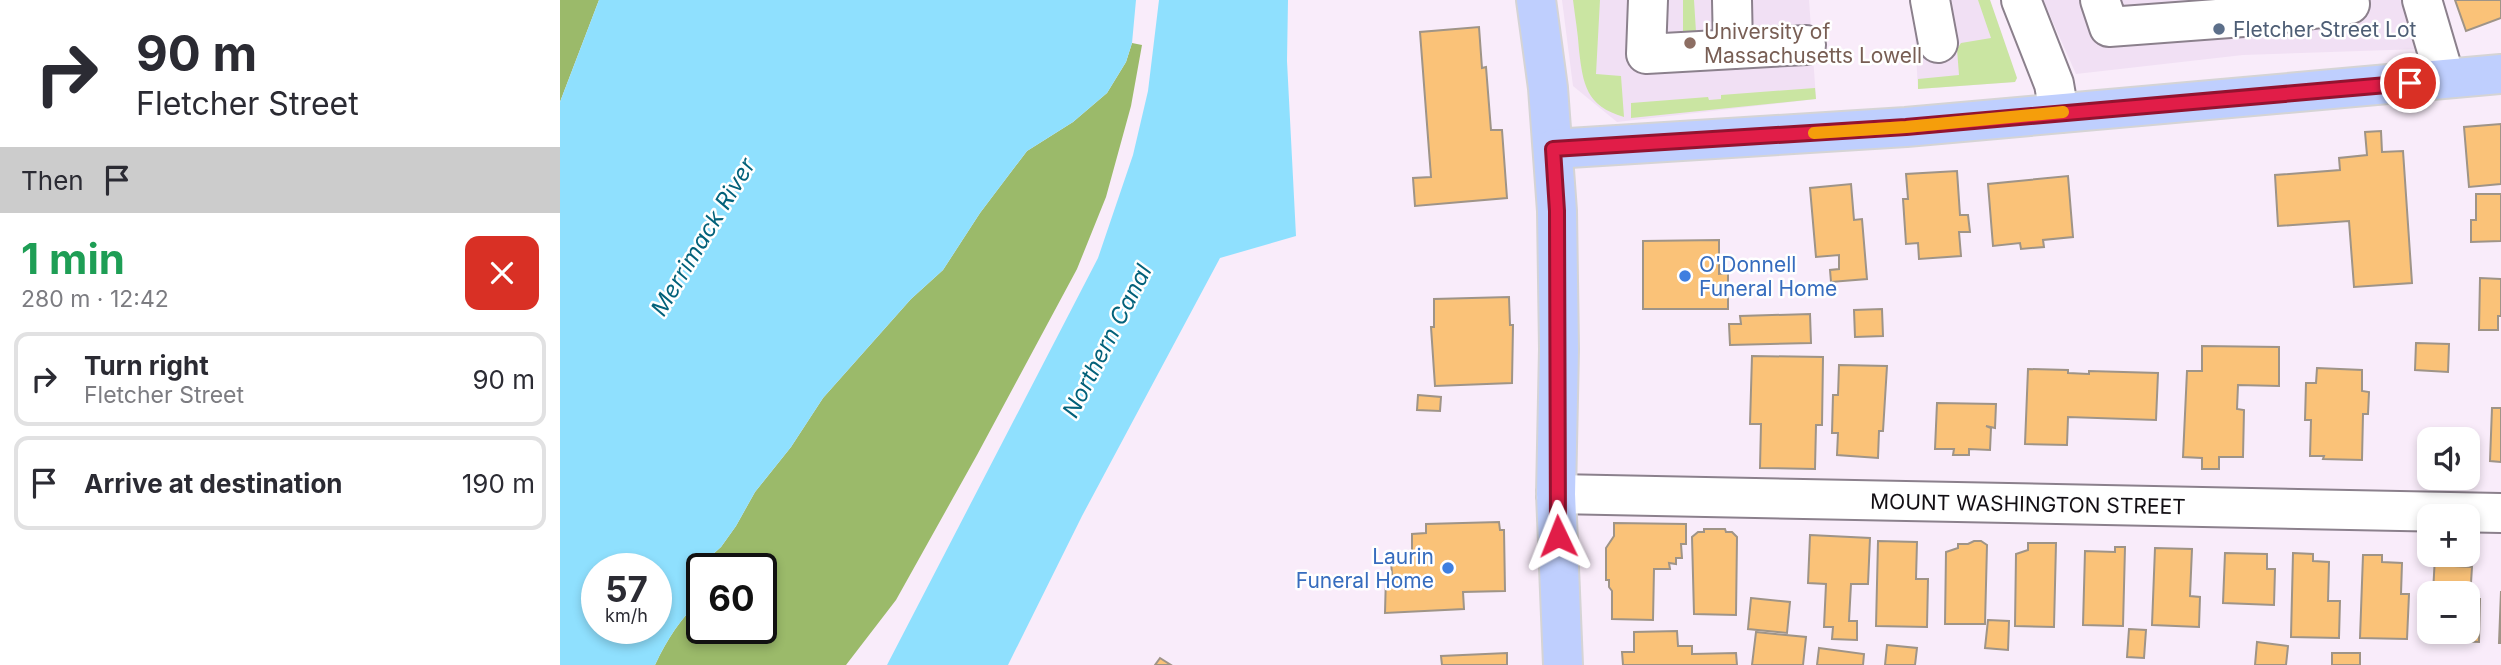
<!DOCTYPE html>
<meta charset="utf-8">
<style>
body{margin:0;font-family:Inter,sans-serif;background:#f7f7f7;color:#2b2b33;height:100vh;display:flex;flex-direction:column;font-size:26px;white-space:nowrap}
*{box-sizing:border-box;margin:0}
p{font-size:23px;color:#7c7c81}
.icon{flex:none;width:38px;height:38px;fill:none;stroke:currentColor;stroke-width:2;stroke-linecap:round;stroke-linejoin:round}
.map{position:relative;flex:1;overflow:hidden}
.sheet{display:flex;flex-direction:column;background:#fff;width:560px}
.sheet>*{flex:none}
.hud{background:#fff;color:#2b2b33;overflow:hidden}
.tools{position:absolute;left:1857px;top:427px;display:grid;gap:14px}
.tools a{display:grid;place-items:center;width:63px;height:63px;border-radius:14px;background:#fff;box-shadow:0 4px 10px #0003;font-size:35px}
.speed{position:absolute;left:21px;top:553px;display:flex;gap:14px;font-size:35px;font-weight:700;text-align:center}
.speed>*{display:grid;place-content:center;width:91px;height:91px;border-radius:50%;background:#fff;box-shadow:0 4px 10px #0003;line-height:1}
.speed small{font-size:18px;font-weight:400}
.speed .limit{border:4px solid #111;border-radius:10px;background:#fff;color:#111}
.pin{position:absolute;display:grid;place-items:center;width:60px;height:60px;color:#fff;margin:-30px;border:4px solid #fff;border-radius:50%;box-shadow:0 2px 7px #0007}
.me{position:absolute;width:77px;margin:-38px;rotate:358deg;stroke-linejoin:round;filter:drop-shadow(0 0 5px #0008)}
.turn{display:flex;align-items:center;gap:24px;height:147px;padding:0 21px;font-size:32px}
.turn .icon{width:91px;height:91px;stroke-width:2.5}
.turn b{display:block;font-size:49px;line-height:60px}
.then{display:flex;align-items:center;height:66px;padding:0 21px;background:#0003;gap:14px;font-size:26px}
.round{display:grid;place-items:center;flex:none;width:74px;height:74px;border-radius:14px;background:#f7f7f7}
.head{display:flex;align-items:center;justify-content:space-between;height:119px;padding:0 21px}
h1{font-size:42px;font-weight:700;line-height:52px;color:#1e9e55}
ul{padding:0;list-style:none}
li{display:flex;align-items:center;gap:21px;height:94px;margin:0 14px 10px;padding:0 7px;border:4px solid #e1e1e2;border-radius:14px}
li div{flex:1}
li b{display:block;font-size:26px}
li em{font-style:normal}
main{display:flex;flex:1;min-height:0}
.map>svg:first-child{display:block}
.built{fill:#f1e0f4}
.green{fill:#cae5a2}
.forest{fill:#9bba6a}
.water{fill:#8fe0fe;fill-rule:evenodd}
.building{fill:#fac278;stroke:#9f9487;stroke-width:2}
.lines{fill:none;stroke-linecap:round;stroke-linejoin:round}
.minor-casing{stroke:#8b808c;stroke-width:42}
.major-casing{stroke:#d5d4d5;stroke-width:42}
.minor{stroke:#fff;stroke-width:38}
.major{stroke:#bfcffe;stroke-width:38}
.route-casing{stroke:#92132f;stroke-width:18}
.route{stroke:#e11d48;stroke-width:12}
.slow{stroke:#f59e0b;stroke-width:12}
.service-dot{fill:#5c6f8a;stroke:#fff;stroke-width:2.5}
.education-dot{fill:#8d6e63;stroke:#fff;stroke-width:2.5}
.shop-dot{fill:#3f7fe0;stroke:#fff;stroke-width:2.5}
.labels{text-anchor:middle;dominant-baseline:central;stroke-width:5;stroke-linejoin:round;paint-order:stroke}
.service-label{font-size:21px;fill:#4e5e75;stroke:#fff;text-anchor:start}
.education-label{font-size:21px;fill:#785e54;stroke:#fff;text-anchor:start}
.shop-label{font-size:21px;fill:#366cbe;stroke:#fff;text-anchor:start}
.street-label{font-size:21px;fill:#130f14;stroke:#fff}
.water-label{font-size:23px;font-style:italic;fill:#02617a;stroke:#fff}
</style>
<main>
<section class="sheet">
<div class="hud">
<div class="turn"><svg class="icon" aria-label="right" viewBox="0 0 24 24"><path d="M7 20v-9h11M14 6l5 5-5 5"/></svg><div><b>90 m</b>Fletcher Street</div></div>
<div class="then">Then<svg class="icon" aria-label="arrive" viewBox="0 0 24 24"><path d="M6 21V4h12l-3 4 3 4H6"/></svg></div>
</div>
<div class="head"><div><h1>1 min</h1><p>280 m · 12:42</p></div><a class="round" style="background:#d93025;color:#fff"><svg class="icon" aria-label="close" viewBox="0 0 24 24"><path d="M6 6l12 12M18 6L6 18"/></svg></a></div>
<ul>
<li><svg class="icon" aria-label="right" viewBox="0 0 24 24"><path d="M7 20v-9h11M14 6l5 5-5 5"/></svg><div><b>Turn right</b><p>Fletcher Street</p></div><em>90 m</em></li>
<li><svg class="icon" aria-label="arrive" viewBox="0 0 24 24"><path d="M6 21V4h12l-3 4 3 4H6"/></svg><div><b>Arrive at destination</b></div><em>190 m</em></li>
</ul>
</section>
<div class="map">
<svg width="1941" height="665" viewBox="0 0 1941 665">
<rect width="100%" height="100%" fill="#f9ecfa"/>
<g class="built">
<path d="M1002,0H1249L1256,99L1057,122L1013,86Z"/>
<path d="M1353,0H1430L1457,78L1455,82L1358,89Z"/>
<path d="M1483,0H1845L1860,49L1683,55L1516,74Z"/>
</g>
<g class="green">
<path d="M1013,0H1040L1036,74L1061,76L1064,117C1026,106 1023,84 1019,50C1018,33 1015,17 1013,0Z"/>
<path d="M1123,0H1134L1136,32L1123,34Z"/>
<path d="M1418,0H1430L1457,78L1455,82L1358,89V79L1399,75L1397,49L1401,43L1431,38Z"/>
<path d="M1255,88L1256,99L1071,118V103L1148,97L1149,100L1161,99V95Z"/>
</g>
<g class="forest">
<path d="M0,0H39L0,102Z"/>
<path d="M572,43L582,45L571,106L546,197L517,269L417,455L336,600L286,665H95C107,639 121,618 142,598V628H201V569H143V563L161,547L176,526L195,492L231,447L263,398L351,299L383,270L420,213L467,151L513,122L547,93L566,62Z"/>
</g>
<g class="water">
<path d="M39,0H576L572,43L566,62L547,93L513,122L467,151L420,213L383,270L351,299L263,398L231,447L195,492L176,526L161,547L143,563L142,598C121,618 107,639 95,665H0V102ZM37,569H96V628H37Z"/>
<path d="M599,0H728L727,61L736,236L660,258L522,516L448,665H327L538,258L573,155L588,91Z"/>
</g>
<g class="building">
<path d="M1895,0H1941V18L1906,31Z"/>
<path d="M919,27L922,68L926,67L931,130H942L947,198L855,206L853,178L871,177L860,32Z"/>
<path d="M1941,124V184L1909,187L1904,127Z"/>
<path d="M1821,131L1822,152L1843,151L1852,283L1794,287L1789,221L1718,226L1715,175L1780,170L1779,158L1807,155L1805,132Z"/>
<path d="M1397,171L1400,215H1408L1410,232H1399L1401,256L1359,259L1358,243L1346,244L1343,199H1348L1346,174Z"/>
<path d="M1508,176L1513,237L1483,240L1484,247L1461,249L1460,243L1433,246L1428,184Z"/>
<path d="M1291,184L1294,220L1302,219L1307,279L1271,282L1270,270L1279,269V255L1256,257L1250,188Z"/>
<path d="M1916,194H1941V241L1911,242V220H1916Z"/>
<path d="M1159,240V274L1168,273V309H1083V241Z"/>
<path d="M1920,278L1941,279V316H1938V330H1919Z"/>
<path d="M949,297L950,325H953L952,383L875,386L871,327H874V299Z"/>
<path d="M1322,309L1323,336L1295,337L1294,310Z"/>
<path d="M1250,314L1251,343L1170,345L1169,324H1181L1180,316Z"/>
<path d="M1856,343L1889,344L1888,372L1855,370Z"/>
<path d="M1642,346L1719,347V386L1678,385L1677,409L1684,410L1683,457H1659V469H1642V458L1623,457L1627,371H1642Z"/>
<path d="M1192,356L1263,357L1262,425H1256L1255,469L1200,468L1201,424H1190Z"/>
<path d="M1279,365L1327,366L1323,431H1319L1318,458L1277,455L1278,433H1272L1273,395H1278Z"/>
<path d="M1757,368L1802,370V391L1809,392L1808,414H1803L1802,460L1763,459L1764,456H1750L1751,420H1745L1746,383H1756Z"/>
<path d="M1468,369L1508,370V373L1529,374V371L1598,373L1596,420L1508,417L1507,445L1465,444Z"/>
<path d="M858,395L881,397L880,411L857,410Z"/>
<path d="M1377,403L1436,404L1435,428L1426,426L1431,428L1430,450L1409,449V455H1393L1394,449H1375Z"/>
<path d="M1932,408H1941V462L1930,461Z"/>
<path d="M939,522L940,530H944L945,591L903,592L904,609L825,613L826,575L832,574L831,562L852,561V534L866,533V524Z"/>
<path d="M1054,523L1126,524V544H1121L1122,558H1116V564L1109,563L1110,569H1094L1093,620L1052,619V591L1049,587V580H1046V548L1054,536Z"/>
<path d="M1144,529H1165L1166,532H1172L1177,537L1176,615L1134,614L1132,537L1138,532H1144Z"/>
<path d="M1250,535L1310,538L1308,584H1291L1289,621H1297V640L1272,639L1273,627H1264L1266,584L1248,583Z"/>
<path d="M1318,541L1357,542L1356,579H1368L1367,627L1316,626Z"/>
<path d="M1414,541H1421L1427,545L1425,624H1385L1386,552L1398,548V544H1408Z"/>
<path d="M1468,543H1496L1494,627L1455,626L1456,554L1468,550Z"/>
<path d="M1555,547H1565L1563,626L1523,625L1525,551L1555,552Z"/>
<path d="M1595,548L1632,549L1630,596L1640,597L1639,627L1592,625Z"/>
<path d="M1665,553L1707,554V569H1715L1714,605L1663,603Z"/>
<path d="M1733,553L1753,554V561L1769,562L1768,601H1780L1779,638L1731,637Z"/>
<path d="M1803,555H1822V562L1842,563L1841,594H1849L1847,639L1800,638Z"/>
<path d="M1875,556L1896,557L1895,566L1912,567L1910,599H1920L1919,642L1871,640V632H1908V593H1873Z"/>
<path d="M1941,591V643H1939Z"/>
<path d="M1191,598L1230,602L1227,633L1188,629Z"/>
<path d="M1428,620L1449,621L1448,650L1425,648Z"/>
<path d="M1569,629L1586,630L1584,658L1567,657Z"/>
<path d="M1117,631L1118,646H1132V654L1176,653L1177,665H1063L1062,652H1074V632Z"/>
<path d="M1196,632L1246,637L1243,665H1192Z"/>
<path d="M1697,642L1728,646L1726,665H1695Z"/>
<path d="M1327,645L1357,648L1355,665H1325Z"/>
<path d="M1259,648L1304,654L1303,665H1257Z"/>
<path d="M947,653V665H882L881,656Z"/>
<rect x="1772" y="653" width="28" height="12"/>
<path d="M600,658L611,665H595Z"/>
</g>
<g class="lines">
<defs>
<g id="minor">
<path d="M1088,0L1086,54L1246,45"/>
<path d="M1172,0L1173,49"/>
<path d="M1370,0L1378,43"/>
<path d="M1461,0L1494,84L1499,113"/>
<path d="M1540,0L1549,27L1710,15L1790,4L1789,0"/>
<path d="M1862,0L1885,78"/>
<path d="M996,494L1941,513"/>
</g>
<g id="major">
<path d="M976,0L988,88L997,211L999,349L996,494L1003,665"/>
<path d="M993,149L1346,127L1941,74"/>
</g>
</defs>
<use href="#minor" class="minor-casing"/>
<use href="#major" class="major-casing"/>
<use href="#minor" class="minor"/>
<use href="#major" class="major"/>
</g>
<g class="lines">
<defs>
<path id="route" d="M998,536L997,211L993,149L1346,127L1850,83"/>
</defs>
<use href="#route" class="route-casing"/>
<use href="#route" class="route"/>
<path class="slow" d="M1254,133L1346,127L1503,112"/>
</g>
<circle class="service-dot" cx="1659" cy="29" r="7"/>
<circle class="education-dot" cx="1130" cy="43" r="7"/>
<g class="shop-dot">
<circle cx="1125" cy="276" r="7"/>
<circle cx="888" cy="568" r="7"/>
</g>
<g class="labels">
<g class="service-label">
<text x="1673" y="29">Fletcher Street Lot</text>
</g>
<g class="education-label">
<text x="1144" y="31">University of<tspan x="1144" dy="24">Massachusetts Lowell</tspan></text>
</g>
<g class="shop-label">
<text x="1139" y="264">O'Donnell<tspan x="1139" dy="24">Funeral Home</tspan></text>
<text x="874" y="556" text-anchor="end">Laurin<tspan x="874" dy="24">Funeral Home</tspan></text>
</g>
<g class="street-label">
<text transform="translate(1468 504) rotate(1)">MOUNT WASHINGTON STREET</text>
</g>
<g class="water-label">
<text transform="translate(143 237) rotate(-59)">Merrimack River</text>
<text transform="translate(547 341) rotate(-63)">Northern Canal</text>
</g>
</g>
</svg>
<div class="tools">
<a><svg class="icon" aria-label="sound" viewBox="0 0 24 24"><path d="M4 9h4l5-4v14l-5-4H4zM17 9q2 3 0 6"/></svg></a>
<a>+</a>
<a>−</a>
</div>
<div class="speed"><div>57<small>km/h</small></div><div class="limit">60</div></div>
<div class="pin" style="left:1850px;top:83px;background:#d93025"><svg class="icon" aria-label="arrive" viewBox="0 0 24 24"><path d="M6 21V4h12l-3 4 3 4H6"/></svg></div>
<svg class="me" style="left:998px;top:536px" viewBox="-20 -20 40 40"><path d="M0-17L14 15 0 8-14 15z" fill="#e11d48" stroke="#fff" stroke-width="4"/></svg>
</div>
</main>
